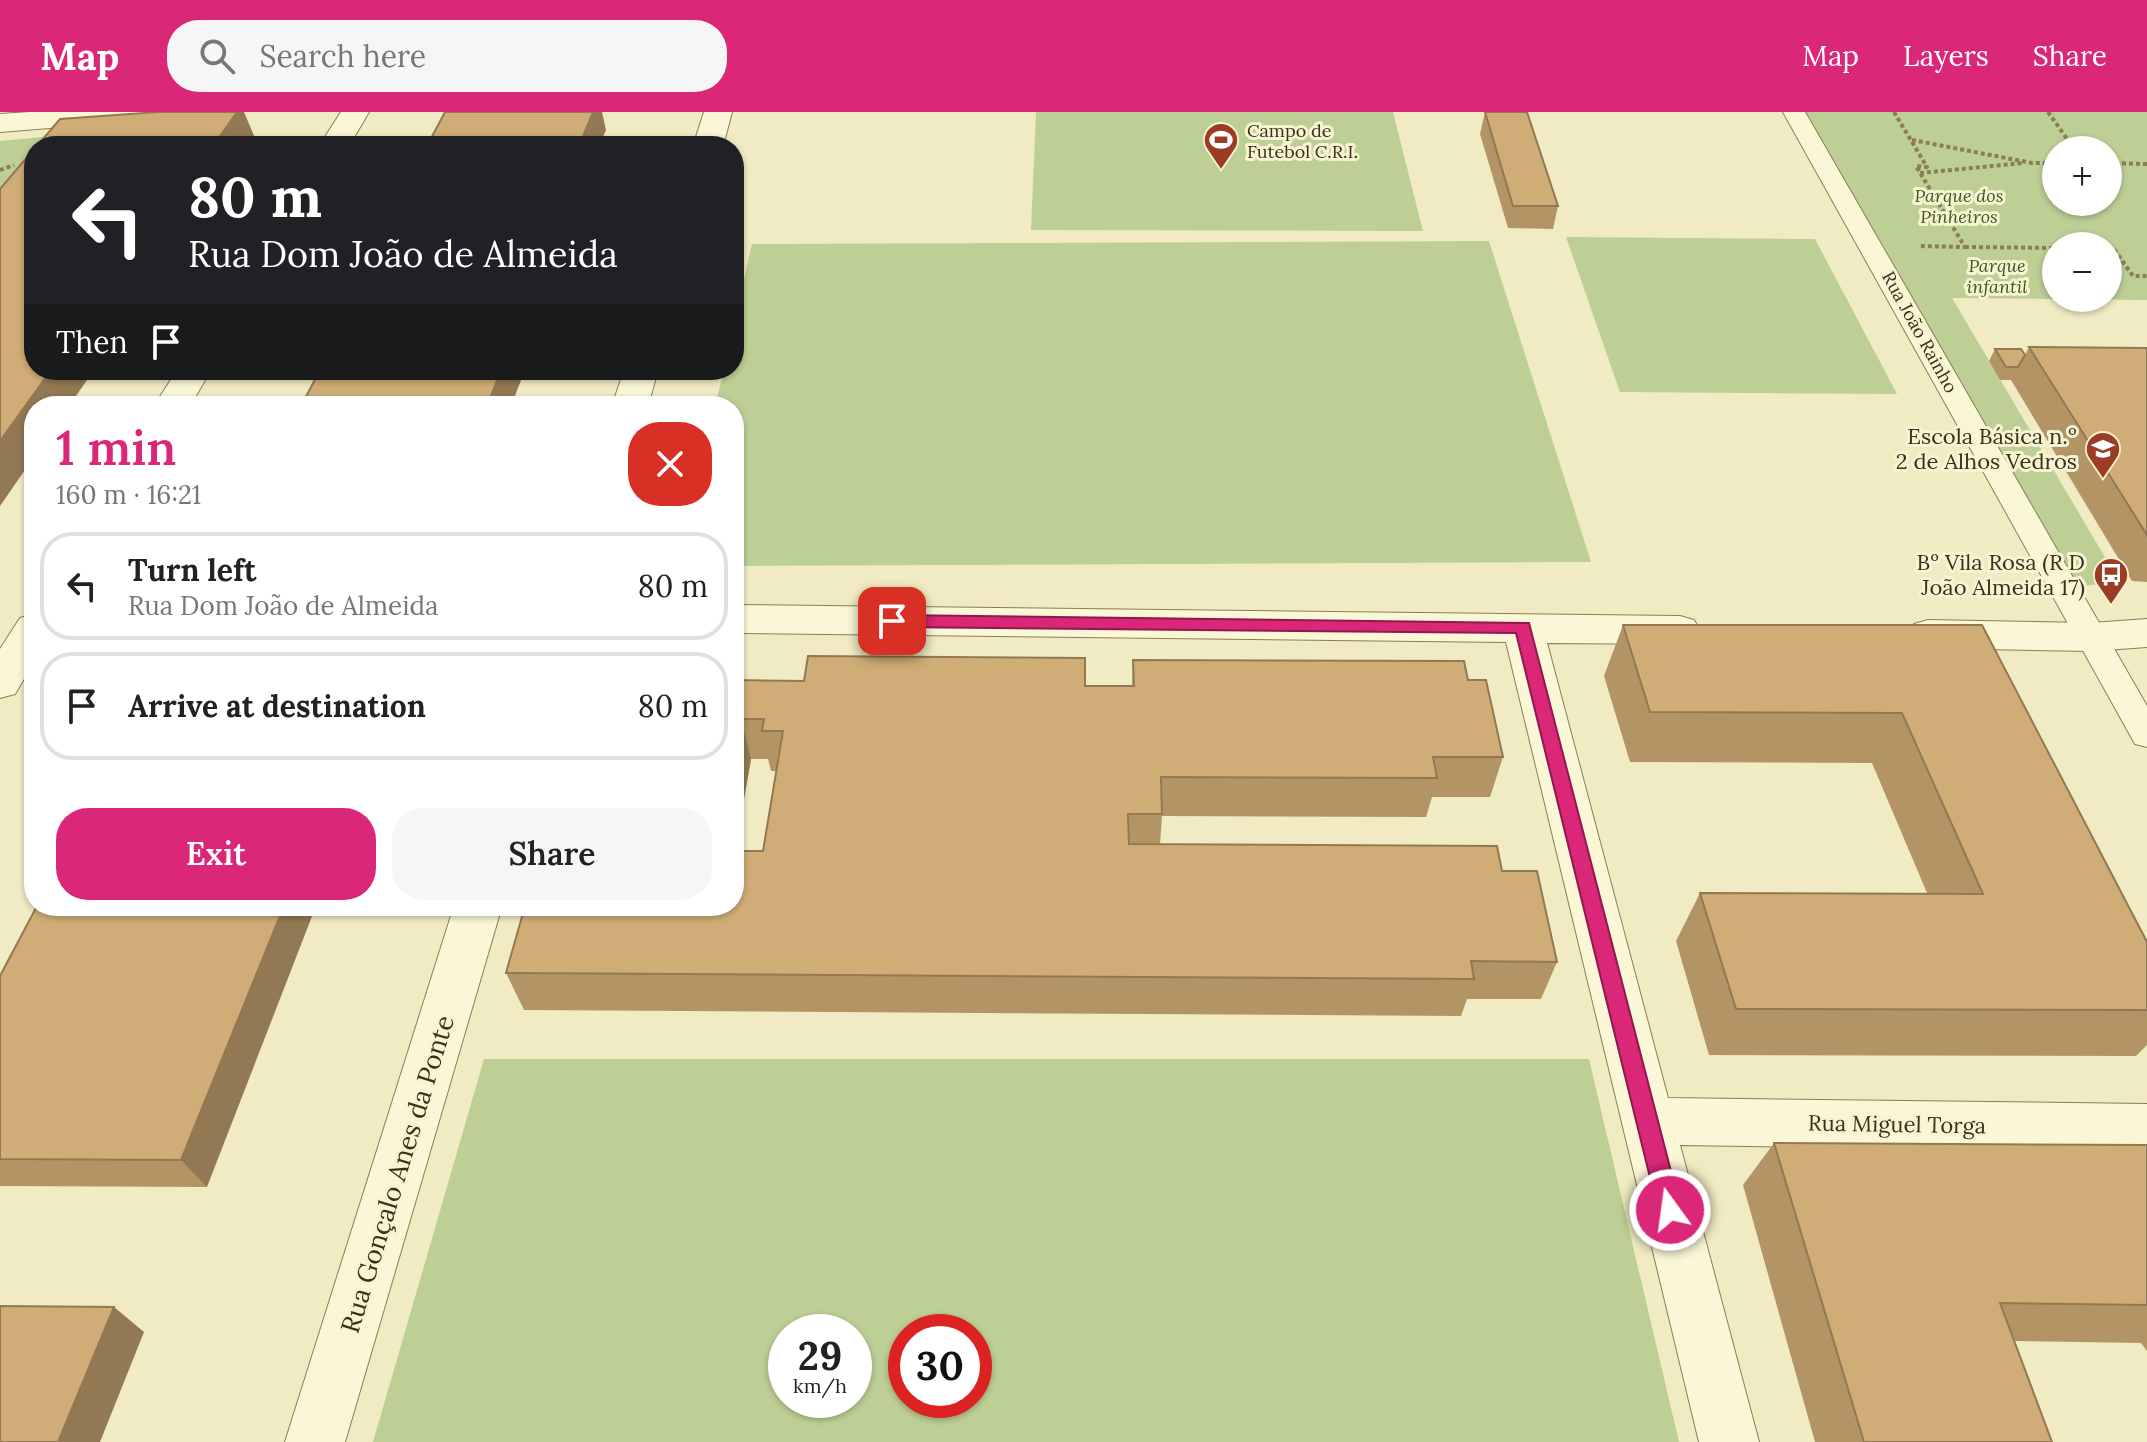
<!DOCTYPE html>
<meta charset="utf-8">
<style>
body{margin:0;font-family:Lora,serif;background:#f6f6f6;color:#222;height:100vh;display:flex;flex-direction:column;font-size:30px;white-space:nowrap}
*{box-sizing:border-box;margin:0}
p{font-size:26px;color:#767676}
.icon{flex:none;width:44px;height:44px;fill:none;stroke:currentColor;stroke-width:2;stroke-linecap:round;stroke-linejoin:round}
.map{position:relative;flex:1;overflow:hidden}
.side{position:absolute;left:24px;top:284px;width:720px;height:520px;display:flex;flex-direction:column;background:#fff;border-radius:32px;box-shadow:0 2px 6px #0004}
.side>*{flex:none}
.hud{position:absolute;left:24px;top:24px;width:720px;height:244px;border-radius:32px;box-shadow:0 2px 6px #0004;background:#202124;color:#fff;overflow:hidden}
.tools{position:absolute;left:2042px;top:24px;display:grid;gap:16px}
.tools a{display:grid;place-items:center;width:80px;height:80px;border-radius:50%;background:#fff;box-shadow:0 2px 6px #0004;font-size:40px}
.speed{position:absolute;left:768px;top:1202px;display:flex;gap:16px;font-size:40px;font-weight:700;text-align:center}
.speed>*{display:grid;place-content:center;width:104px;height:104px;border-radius:50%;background:#fff;box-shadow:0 2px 6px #0004;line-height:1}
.speed small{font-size:20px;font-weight:400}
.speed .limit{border:12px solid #d22;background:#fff;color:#111}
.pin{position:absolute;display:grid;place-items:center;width:68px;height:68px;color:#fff;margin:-34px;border-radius:16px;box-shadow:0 4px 12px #0006}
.me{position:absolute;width:88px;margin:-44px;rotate:346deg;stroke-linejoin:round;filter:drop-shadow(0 0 6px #0008)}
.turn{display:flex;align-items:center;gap:28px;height:168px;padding:0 32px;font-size:36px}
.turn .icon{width:104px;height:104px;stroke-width:2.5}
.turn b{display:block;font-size:56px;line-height:68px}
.then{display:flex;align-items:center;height:76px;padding:0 32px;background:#0003;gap:16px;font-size:30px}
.round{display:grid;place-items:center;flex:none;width:84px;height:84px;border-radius:32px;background:#f6f6f6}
.summary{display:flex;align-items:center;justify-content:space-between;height:136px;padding:0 32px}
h1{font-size:48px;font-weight:600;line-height:60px;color:#db2777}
.action{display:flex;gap:16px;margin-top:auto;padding:16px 32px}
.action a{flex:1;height:92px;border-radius:32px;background:#db2777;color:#fff;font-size:32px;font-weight:600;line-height:92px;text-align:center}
.action a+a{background:#f6f6f6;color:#222}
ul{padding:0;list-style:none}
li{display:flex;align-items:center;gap:24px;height:108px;margin:0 16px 12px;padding:0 16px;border:4px solid #e0e0e0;border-radius:32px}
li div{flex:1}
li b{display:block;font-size:30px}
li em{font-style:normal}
header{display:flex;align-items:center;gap:48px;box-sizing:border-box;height:112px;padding:0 40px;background:#db2777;color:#fff}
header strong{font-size:38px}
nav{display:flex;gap:44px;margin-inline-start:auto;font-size:28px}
.search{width:560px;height:72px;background:#f6f6f6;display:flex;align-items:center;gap:20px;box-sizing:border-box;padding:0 28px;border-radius:32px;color:#767676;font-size:30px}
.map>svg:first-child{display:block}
.green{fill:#bdcf95;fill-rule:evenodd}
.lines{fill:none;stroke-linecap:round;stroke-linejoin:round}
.pedestrian-casing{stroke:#8b7d58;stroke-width:2}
.minor-casing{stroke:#8b7d58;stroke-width:2}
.path{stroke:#8b7d58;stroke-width:4;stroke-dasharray:4 3;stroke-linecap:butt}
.pedestrian{fill:#faf7d6;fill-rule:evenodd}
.minor{fill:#faf7d6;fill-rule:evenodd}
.wall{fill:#b39565;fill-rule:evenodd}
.shaded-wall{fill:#927953}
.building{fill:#d0ad76;stroke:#927953;stroke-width:2}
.route{fill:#db2777;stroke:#8e194d;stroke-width:2}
.labels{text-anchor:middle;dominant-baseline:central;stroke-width:6;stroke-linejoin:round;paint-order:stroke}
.far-poi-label{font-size:18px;fill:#3a311d;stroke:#f7f4d2;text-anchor:start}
.far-park-label{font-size:18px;font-style:italic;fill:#405723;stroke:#f7f4d2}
.far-street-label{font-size:18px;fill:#3a311d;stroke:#f7f4d2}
.poi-label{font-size:22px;fill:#3a311d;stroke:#f7f4d2;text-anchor:end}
.street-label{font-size:22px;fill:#3a311d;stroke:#f7f4d2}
.near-street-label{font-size:26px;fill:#3a311d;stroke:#f7f4d2}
</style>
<header>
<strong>Map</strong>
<div class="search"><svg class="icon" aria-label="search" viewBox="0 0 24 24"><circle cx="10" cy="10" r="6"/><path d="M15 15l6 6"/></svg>Search here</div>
<nav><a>Map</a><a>Layers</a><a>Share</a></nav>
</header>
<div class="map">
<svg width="2147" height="1330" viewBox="0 0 2147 1330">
<rect width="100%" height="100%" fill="#f0ebc2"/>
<g class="green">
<path d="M1036,0H1393L1423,119L1031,118Z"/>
<path d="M1794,0H2147V188L1952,186L2119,469L2064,477ZM2056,38H2108V90H2056ZM2056,134H2108V186H2056Z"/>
<path d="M62,23L52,34H34V55L0,94V29Z"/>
<path d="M1566,125L1815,127L1897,282L1620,280Z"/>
<path d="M1489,129L1591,450L734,454V294H715L724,258H734V212L752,132Z"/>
<path d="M484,947H1589L1679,1330H373ZM854,1220V1288H786V1220ZM974,1220V1288H906V1220Z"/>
</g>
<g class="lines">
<defs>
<path id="pedestrian" d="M1783,0H1805L2147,594V635L2135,632Z"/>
<g id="minor">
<path d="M30,0H151L147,6L137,9L0,20V2Z"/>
<path d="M341,0H369L349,34H319Z"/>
<path d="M704,0H732L723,34H693Z"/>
<path d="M177,258H211L190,294H154Z"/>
<path d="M624,258H658L648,294H612Z"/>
<path d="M734,493L1680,504L1694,508L1700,518L1694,528L1680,532L1547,531L1668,986L2147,992V1040L1680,1033L1759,1330H1699L1506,530L734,521Z"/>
<path d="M34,502V550L15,582L0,586V537L20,506Z"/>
<path d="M2147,507V535L2091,539L1928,536L1914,532L1908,522L1914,512L1928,508L2091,511Z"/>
<path d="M454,794H502L345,1330H285Z"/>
</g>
</defs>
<use href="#pedestrian" class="pedestrian-casing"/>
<use href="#minor" class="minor-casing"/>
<g class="path">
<path d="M1894,0L1927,55L1916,54L1965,135L1918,134"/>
<path d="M2048,0L2075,38"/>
<path d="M1912,28L2032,51H2056"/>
<path d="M2108,51L2147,52"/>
<path d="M0,58L14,53"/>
<path d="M1920,61L2023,51"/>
<path d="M1965,135L2056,136"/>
<path d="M2108,136H2113L2133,164H2147"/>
</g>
<use href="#pedestrian" class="pedestrian"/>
<use href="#minor" class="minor"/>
</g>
<g class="wall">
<path d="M1485,0L1558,94L1553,117L1508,116L1480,22Z"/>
<path d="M2029,235L2147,236V470L2132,469L2011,268H2000L1989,249L1995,237L2025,243Z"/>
<path d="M1623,513H1982L2147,830V933L2136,944L1709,943L1676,829L1700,781H1927L1872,651L1630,650L1604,564Z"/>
<path d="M1133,548L1468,568L1503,645L1490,685H1432L1426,705L1162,704L1160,732L1502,759L1557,850L1541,887H1467L1461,904L524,898L506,861L734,794V568L1132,574ZM751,647H768L771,659H776L763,739H735Z"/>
<path d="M37,794L207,1075L0,1074V864Z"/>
<path d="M1774,1031L2147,1033V1239L2141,1231L2014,1229L2052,1330H1815L1743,1073Z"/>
</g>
<g class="shaded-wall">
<path d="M237,0H244L255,26L249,34H213Z"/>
<path d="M593,0H602L606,18L599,34H579Z"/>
<path d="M51,258H94L69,294H34V345L0,394V329Z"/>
<path d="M501,258H525L511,294H487Z"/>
<path d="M741,607L751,647L734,744V646Z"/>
<path d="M284,794H316L207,1075L181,1048Z"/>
<path d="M114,1195L144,1220L100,1330H58Z"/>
</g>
<g class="building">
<path d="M158,0H237L213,34H37L60,7Z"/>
<path d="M445,0H593L579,34H427Z"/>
<path d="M1485,0H1527L1558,94H1513Z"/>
<path d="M34,37V258H51L0,329V77Z"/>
<path d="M2029,235L2147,236V423Z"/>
<path d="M1995,237H2021L2025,243L2018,255H2006Z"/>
<path d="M320,258H501L487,294H301Z"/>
<path d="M1623,513H1982L2147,830V898L1736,897L1700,781L1983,782L1902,601L1650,600Z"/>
<path d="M808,544L1085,546V574H1134L1133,548L1464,549L1468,568H1486L1503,645H1433L1437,666L1161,665L1162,702H1128L1129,732L1497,734L1502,759H1537L1557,850L1471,849L1474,867L506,861L525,794H734V739H763L783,619H762L764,607H741L734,646V568L804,569Z"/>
<path d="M37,794H284L181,1048L0,1047V864Z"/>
<path d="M1774,1031L2147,1033V1193L2000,1191L2052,1330H1864Z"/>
<path d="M0,1194L114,1195L58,1330H0Z"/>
</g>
<path class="route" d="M892,503L1529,511L1681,1098L1678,1105L1670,1108L1662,1105L1658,1098L1516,521L892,515L883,509Z"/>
<defs>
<symbol id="stadium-pin" viewBox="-11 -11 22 30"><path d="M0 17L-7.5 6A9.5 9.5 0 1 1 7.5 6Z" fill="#9d3c25" stroke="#f7f4d2"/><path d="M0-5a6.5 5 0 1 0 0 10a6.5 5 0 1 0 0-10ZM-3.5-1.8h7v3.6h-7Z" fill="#fff"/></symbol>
<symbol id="school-pin" viewBox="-11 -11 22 30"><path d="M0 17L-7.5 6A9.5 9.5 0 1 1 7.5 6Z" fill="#9d3c25" stroke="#f7f4d2"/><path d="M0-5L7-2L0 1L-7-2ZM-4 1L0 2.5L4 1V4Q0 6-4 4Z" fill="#fff"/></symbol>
<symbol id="bus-pin" viewBox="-11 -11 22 30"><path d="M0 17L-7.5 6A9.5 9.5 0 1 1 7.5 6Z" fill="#9d3c25" stroke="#f7f4d2"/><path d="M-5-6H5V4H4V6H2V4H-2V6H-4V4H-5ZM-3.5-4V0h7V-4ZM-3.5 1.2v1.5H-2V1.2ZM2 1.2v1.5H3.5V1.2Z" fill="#fff"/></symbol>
</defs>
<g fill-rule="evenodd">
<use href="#stadium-pin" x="1201" y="8" width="40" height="54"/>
<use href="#school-pin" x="2083" y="317" width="40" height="54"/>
<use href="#bus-pin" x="2091" y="443" width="40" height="54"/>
</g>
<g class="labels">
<g class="far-poi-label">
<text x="1247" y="18">Campo de<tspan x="1247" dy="21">Futebol C.R.I.</tspan></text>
</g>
<g class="far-park-label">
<text x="1959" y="83">Parque dos<tspan x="1959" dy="21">Pinheiros</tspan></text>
<text x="1997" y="153">Parque<tspan x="1997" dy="21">infantil</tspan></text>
</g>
<g class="far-street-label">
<text transform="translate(1920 220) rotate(61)">Rua João Rainho</text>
</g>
<g class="poi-label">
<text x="2077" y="324">Escola Básica n.º<tspan x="2077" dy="25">2 de Alhos Vedros</tspan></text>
<text x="2085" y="450">Bº Vila Rosa (R D<tspan x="2085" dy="25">João Almeida 17)</tspan></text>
</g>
<g class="street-label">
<text transform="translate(1897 1012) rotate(1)">Rua Miguel Torga</text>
</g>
<g class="near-street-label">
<text transform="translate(397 1062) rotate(-73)">Rua Gonçalo Anes da Ponte</text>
</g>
</g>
</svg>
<div class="tools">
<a>+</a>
<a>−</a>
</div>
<div class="speed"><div>29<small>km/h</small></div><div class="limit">30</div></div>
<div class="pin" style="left:892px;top:509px;background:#d93025"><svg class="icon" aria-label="arrive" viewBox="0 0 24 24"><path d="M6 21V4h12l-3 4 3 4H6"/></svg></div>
<svg class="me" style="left:1670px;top:1098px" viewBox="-20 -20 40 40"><circle r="17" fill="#db2777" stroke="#fff" stroke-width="3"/><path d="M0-11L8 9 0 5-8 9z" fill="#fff"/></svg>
<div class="hud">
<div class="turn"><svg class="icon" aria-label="left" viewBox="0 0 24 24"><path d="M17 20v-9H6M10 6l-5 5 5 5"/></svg><div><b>80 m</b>Rua Dom João de Almeida</div></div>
<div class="then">Then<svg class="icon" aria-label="arrive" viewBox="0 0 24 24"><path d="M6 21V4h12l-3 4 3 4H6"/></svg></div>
</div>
<section class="side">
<div class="summary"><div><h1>1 min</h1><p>160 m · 16:21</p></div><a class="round" style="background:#d93025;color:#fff"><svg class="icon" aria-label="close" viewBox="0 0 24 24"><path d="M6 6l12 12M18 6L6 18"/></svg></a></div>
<ul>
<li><svg class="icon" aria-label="left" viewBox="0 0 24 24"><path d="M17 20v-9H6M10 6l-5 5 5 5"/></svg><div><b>Turn left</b><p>Rua Dom João de Almeida</p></div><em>80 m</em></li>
<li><svg class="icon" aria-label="arrive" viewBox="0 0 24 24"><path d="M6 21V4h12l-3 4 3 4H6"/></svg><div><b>Arrive at destination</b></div><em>80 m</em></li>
</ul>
<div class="action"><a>Exit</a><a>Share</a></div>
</section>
</div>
